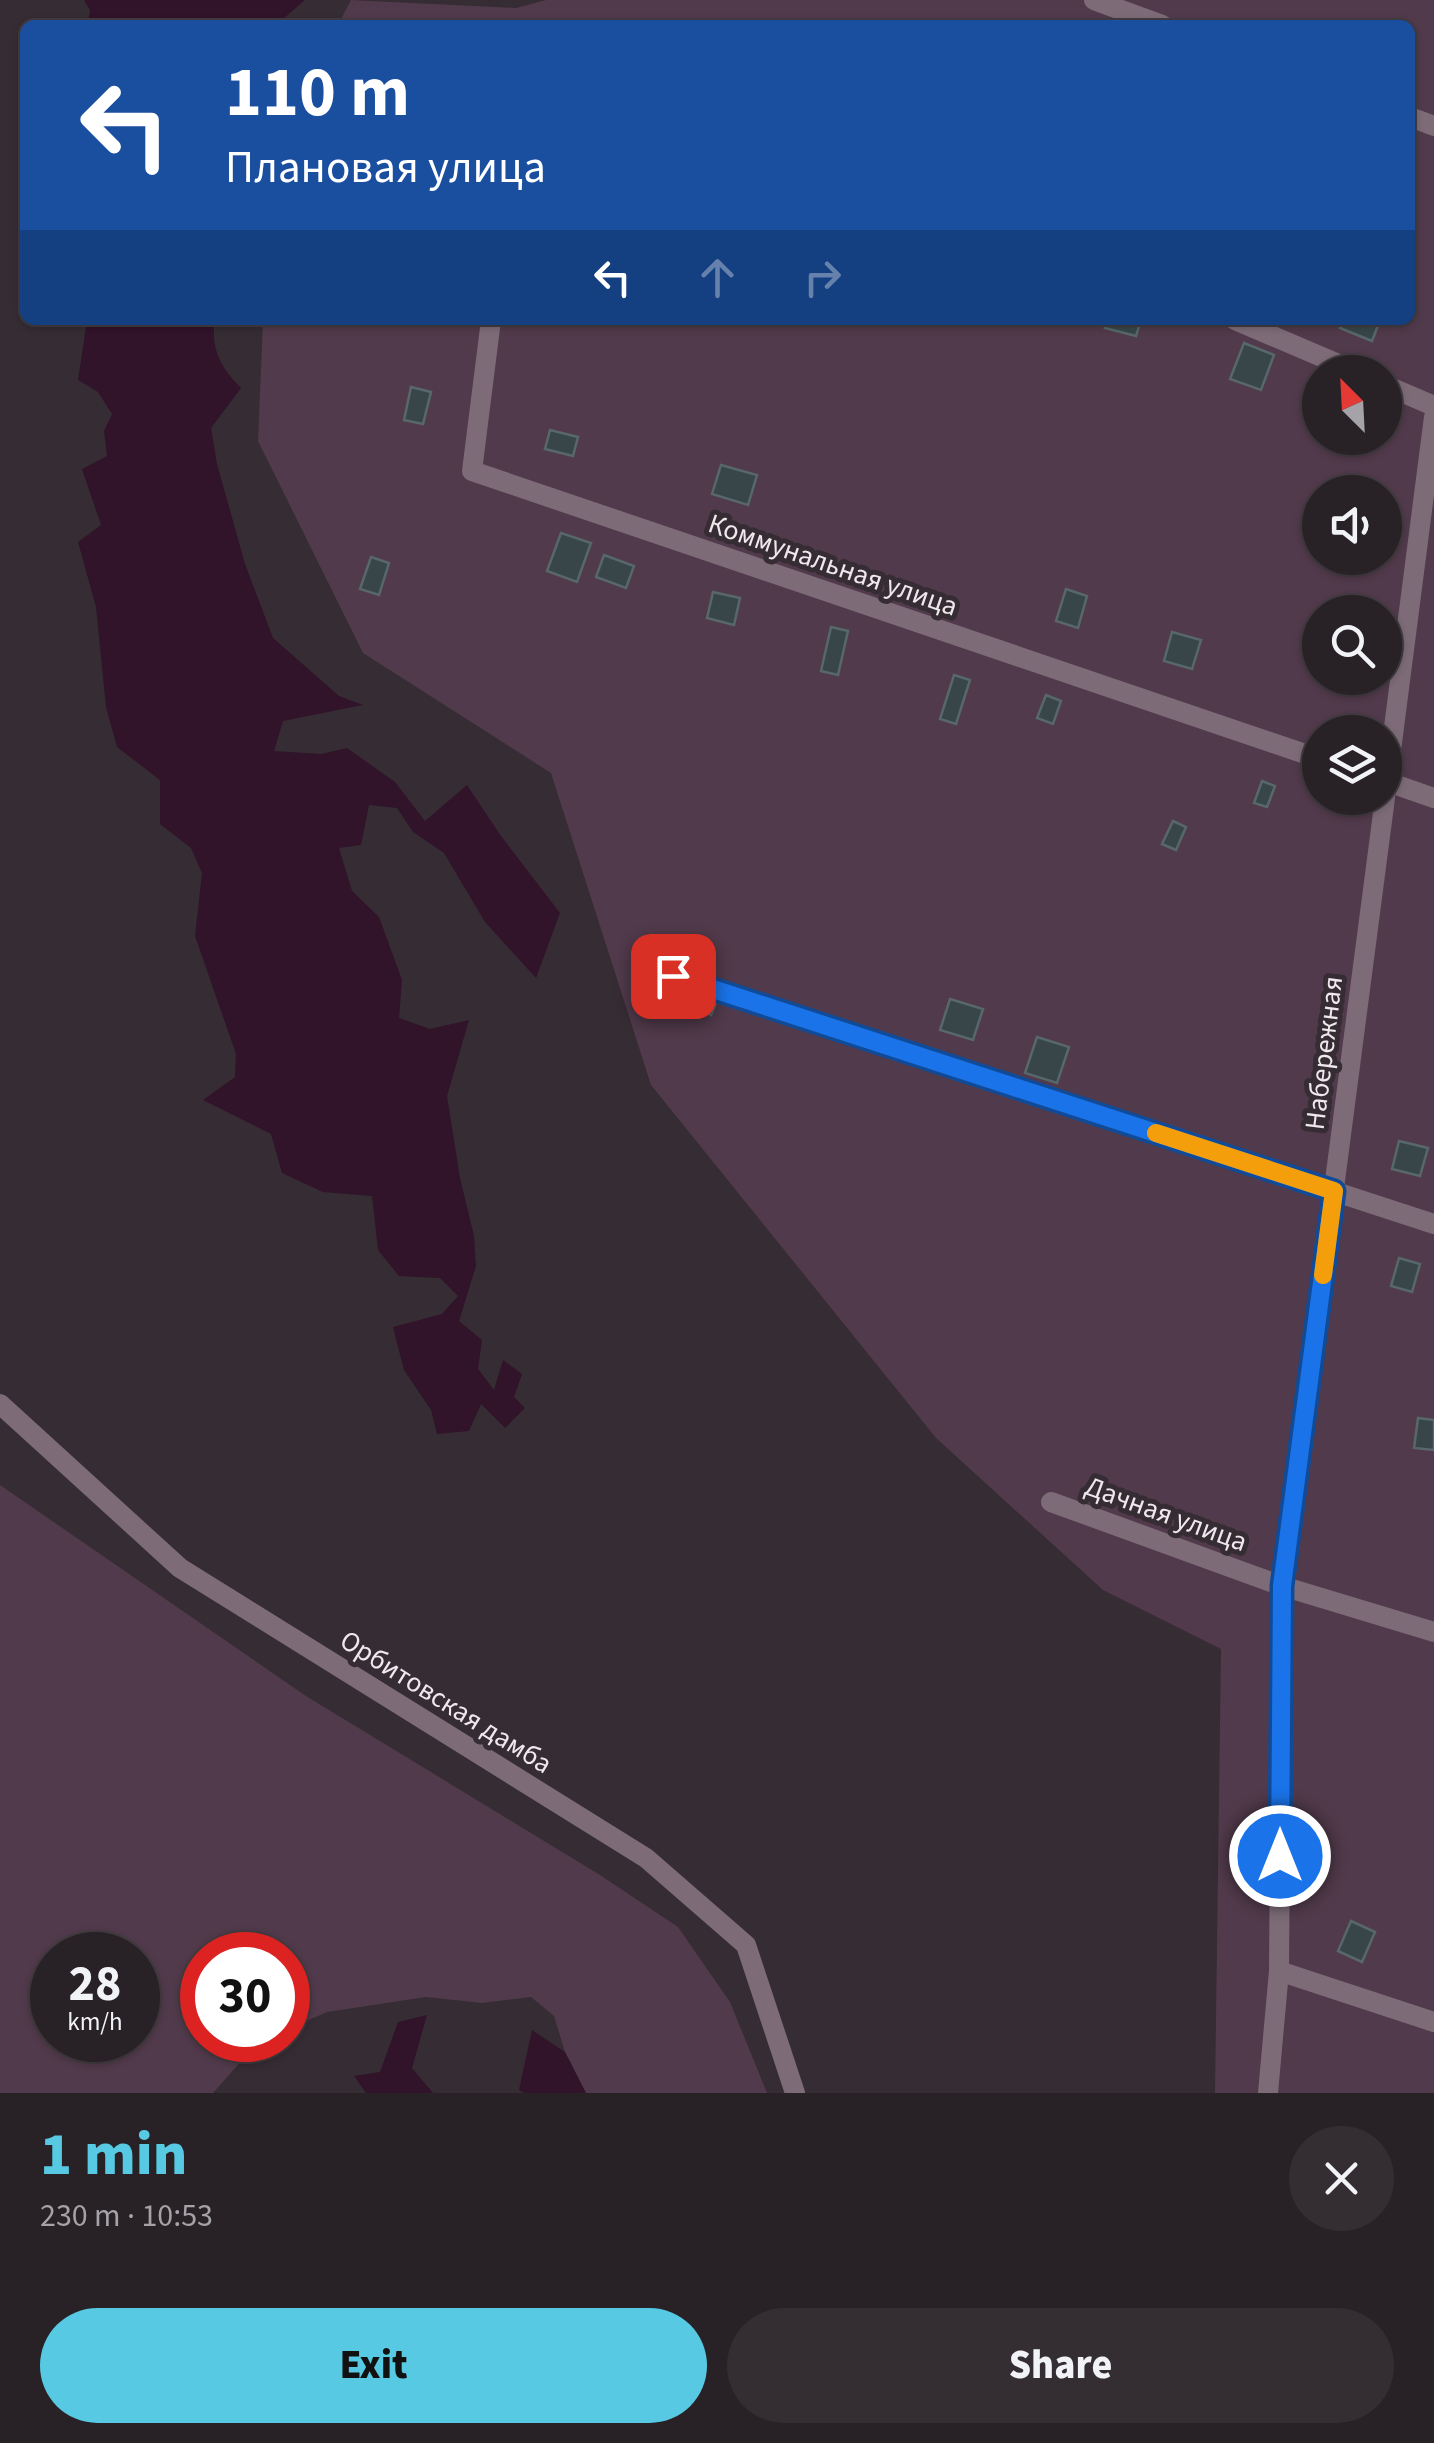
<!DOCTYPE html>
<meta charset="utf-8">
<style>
body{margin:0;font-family:"Source Sans 3",sans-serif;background:#342e32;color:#f1f3f6;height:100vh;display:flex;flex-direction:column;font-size:38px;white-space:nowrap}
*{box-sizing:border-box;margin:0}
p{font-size:32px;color:#a5a3a7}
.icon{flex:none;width:55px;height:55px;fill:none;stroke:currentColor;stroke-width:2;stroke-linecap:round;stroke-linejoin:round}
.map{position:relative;height:2093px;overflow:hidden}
.details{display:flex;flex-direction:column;background:#282126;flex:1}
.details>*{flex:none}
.hud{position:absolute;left:20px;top:20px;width:1395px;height:305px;border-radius:15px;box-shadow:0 2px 8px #0004,0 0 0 2px #443e43;background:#1a4fa0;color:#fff;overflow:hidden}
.needle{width:65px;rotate:336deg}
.fabs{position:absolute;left:1302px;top:355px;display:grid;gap:20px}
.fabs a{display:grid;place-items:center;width:100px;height:100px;border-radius:50%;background:#282126;box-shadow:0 2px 8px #0004,0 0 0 2px #443e43;font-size:50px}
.speed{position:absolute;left:30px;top:1932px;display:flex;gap:20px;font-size:50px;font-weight:700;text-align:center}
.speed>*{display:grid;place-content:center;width:130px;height:130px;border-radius:50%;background:#282126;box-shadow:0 2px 8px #0004,0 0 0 2px #443e43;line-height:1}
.speed small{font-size:25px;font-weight:400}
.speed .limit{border:15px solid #d22;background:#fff;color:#111}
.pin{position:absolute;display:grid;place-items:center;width:85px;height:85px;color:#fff;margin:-42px;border-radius:20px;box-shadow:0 5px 15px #0006}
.me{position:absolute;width:110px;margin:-55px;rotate:0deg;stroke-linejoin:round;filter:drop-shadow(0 0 8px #0008)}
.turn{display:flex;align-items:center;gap:35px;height:210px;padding:0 40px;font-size:45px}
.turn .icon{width:130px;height:130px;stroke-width:2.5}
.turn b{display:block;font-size:70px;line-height:85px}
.lanes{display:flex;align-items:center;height:95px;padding:0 40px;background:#0003;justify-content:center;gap:50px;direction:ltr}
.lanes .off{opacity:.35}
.round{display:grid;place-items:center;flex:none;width:105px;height:105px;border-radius:52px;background:#342e32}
.headline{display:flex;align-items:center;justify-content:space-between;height:170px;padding:0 40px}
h1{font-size:60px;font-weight:800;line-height:75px;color:#57c9e2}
.primary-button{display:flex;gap:20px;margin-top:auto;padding:20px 40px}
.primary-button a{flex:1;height:115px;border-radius:60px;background:#57c9e2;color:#111;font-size:40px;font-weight:800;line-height:115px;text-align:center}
.primary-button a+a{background:#342e32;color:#f1f3f6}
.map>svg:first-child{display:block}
.green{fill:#513a4b;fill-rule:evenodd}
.water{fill:#31132a}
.building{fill:#38464a;stroke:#57676b;stroke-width:2.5}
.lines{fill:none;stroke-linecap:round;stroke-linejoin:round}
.lane{stroke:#7d6c78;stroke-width:20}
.street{stroke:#7d6c78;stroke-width:20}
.route-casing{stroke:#114b97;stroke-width:25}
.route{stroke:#1a73e8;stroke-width:18}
.slow{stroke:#f59e0b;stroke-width:18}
.labels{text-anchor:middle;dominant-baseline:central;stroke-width:10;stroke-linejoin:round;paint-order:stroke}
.street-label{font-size:28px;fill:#efe8ec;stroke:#362c33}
</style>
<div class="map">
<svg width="1434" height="2093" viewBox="0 0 1434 2093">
<rect width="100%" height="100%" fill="#362c33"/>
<g class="green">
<path d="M351,0L516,8L546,0H1434V2093H1215L1221,1649L1103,1590L936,1438L651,1085L551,773L363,653L258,441L263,320H1410V25H338ZM1320,372H1385V438H1320ZM1320,492H1385V558H1320ZM1320,612H1385V678H1320ZM1320,732H1385V798H1320Z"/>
<path d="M0,1485L306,1696L600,1875L678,1927L730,2002L767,2093H586L565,2052L554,2016L531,1997L482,2003L426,1997L327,2012L288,2029V1955H202V2040H260L213,2093H0ZM52,1955H138V2040H52Z"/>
</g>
<g class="water">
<path d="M84,0H305L276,25H88L90,10Z"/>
<path d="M87,320H215C210,348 221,368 241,388L211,428L217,464L245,564L273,638L339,696L363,705L283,721L274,751L321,754L347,748L395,782L425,821L467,785L501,836L560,913L536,978L485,922L444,853L413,832L397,808L369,805L361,845L339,848L352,891L379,917L402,980L399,1018L430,1029L469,1020L447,1096L460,1178L474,1236L476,1266L459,1321L482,1340L478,1369L494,1390L503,1360L522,1374L514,1397L525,1408L505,1428L481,1404L469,1431L437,1434L431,1410L404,1370L393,1327L442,1314L458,1296L440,1278L399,1276L378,1250L372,1196L323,1192L282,1173L271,1134L203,1100L235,1077L236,1054L195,936L202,873L191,848L160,824V780L117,747L106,707L96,607L78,542L101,525L82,469L107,456L104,431L112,414L98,392L78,380Z"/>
<path d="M427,2015L412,2068L433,2093H366L354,2076L380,2072L398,2022Z"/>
<path d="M532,2030L565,2052L586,2093H524L519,2090Z"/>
</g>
<g class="building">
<path d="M1107,320H1141L1136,336L1105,328Z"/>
<path d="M1343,320H1380L1372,341L1340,328Z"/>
<path d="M1244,343L1274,355L1261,390L1230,379Z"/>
<path d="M411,387L431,392L423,424L404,420Z"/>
<path d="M550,430L578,437L573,456L545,449Z"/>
<path d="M721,465L757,475L748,505L712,494Z"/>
<path d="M561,533L591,543L577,582L547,571Z"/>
<path d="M604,555L634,566L626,588L596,577Z"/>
<path d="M371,557L389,563L379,595L360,589Z"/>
<path d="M1066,589L1087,596L1078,628L1056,621Z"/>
<path d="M713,592L740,598L734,625L707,618Z"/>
<path d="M831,627L848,631L838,675L821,671Z"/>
<path d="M1172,632L1201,640L1192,669L1164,661Z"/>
<path d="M954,675L970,680L956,724L940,719Z"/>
<path d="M1046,695L1061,701L1053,724L1037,718Z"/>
<path d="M1262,781L1275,786L1267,807L1254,803Z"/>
<path d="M1173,821L1186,827L1176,850L1162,844Z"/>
<path d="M691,989L717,1001L711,1015L685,1003Z"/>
<path d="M950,999L983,1009L973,1040L940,1030Z"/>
<path d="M1037,1037L1069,1047L1057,1083L1025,1073Z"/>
<path d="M1399,1141L1428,1148L1420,1176L1392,1169Z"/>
<path d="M1399,1258L1420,1264L1412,1292L1391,1286Z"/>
<path d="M1418,1418L1434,1420V1450L1414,1448Z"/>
<path d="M1351,1921L1375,1932L1362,1962L1338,1951Z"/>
</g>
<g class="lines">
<g class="lane">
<path d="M1094,0L1162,25"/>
<path d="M1410,117L1434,126"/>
<path d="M491,320L472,471L1320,759"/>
<path d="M1235,320L1357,372"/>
<path d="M1385,385L1434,406"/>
<path d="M1385,781L1434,798"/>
<path d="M673,976L1434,1224"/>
<path d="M1051,1502L1282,1586L1434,1632"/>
<path d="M1279,1971L1434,2022"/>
</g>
<g class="street">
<path d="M1385,797L1434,417"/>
<path d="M0,1404L180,1568L646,1858L746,1945L795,2093"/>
<path d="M1268,2093L1279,1971L1282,1586L1385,798"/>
</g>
</g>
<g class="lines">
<defs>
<path id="route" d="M673,976L1334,1191L1282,1586L1280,1856"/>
</defs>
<use href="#route" class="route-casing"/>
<use href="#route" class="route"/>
<path class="slow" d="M1156,1133L1334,1191L1323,1275"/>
</g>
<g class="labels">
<g class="street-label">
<text transform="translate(833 565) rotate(19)">Коммунальная улица</text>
<text transform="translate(1324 1053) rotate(-83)">Набережная</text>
<text transform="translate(1166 1514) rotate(20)">Дачная улица</text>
<text transform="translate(446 1702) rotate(32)">Орбитовская дамба</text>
</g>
</g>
</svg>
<div class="fabs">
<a><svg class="needle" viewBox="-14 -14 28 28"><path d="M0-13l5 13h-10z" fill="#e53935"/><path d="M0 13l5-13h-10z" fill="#a5a3a7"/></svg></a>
<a><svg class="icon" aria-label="sound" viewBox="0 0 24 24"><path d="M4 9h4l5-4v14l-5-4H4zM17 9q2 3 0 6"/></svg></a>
<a><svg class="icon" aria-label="search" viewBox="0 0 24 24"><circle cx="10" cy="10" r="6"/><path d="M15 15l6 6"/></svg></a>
<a><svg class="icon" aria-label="layers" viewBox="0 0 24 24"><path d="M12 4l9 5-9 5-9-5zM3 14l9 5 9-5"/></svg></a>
</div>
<div class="speed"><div>28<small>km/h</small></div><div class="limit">30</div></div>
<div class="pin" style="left:673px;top:976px;background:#d93025"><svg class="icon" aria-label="arrive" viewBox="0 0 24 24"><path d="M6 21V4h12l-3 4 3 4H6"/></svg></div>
<svg class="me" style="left:1280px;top:1856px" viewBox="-20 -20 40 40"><circle r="17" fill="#1a73e8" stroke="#fff" stroke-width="3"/><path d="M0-11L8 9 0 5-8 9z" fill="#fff"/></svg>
<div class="hud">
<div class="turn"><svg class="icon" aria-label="left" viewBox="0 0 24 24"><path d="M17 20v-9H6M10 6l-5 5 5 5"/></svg><div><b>110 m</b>Плановая улица</div></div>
<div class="lanes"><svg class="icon" aria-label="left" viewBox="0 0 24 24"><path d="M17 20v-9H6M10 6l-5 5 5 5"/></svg><svg class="icon off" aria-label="ahead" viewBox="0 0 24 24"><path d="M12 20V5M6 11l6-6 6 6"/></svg><svg class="icon off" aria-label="right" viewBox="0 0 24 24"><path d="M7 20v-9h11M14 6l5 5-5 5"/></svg></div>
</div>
</div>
<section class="details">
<div class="headline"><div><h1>1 min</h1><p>230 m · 10:53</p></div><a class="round"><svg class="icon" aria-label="close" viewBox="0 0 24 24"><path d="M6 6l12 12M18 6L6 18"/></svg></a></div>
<div class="primary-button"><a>Exit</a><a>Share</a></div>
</section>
